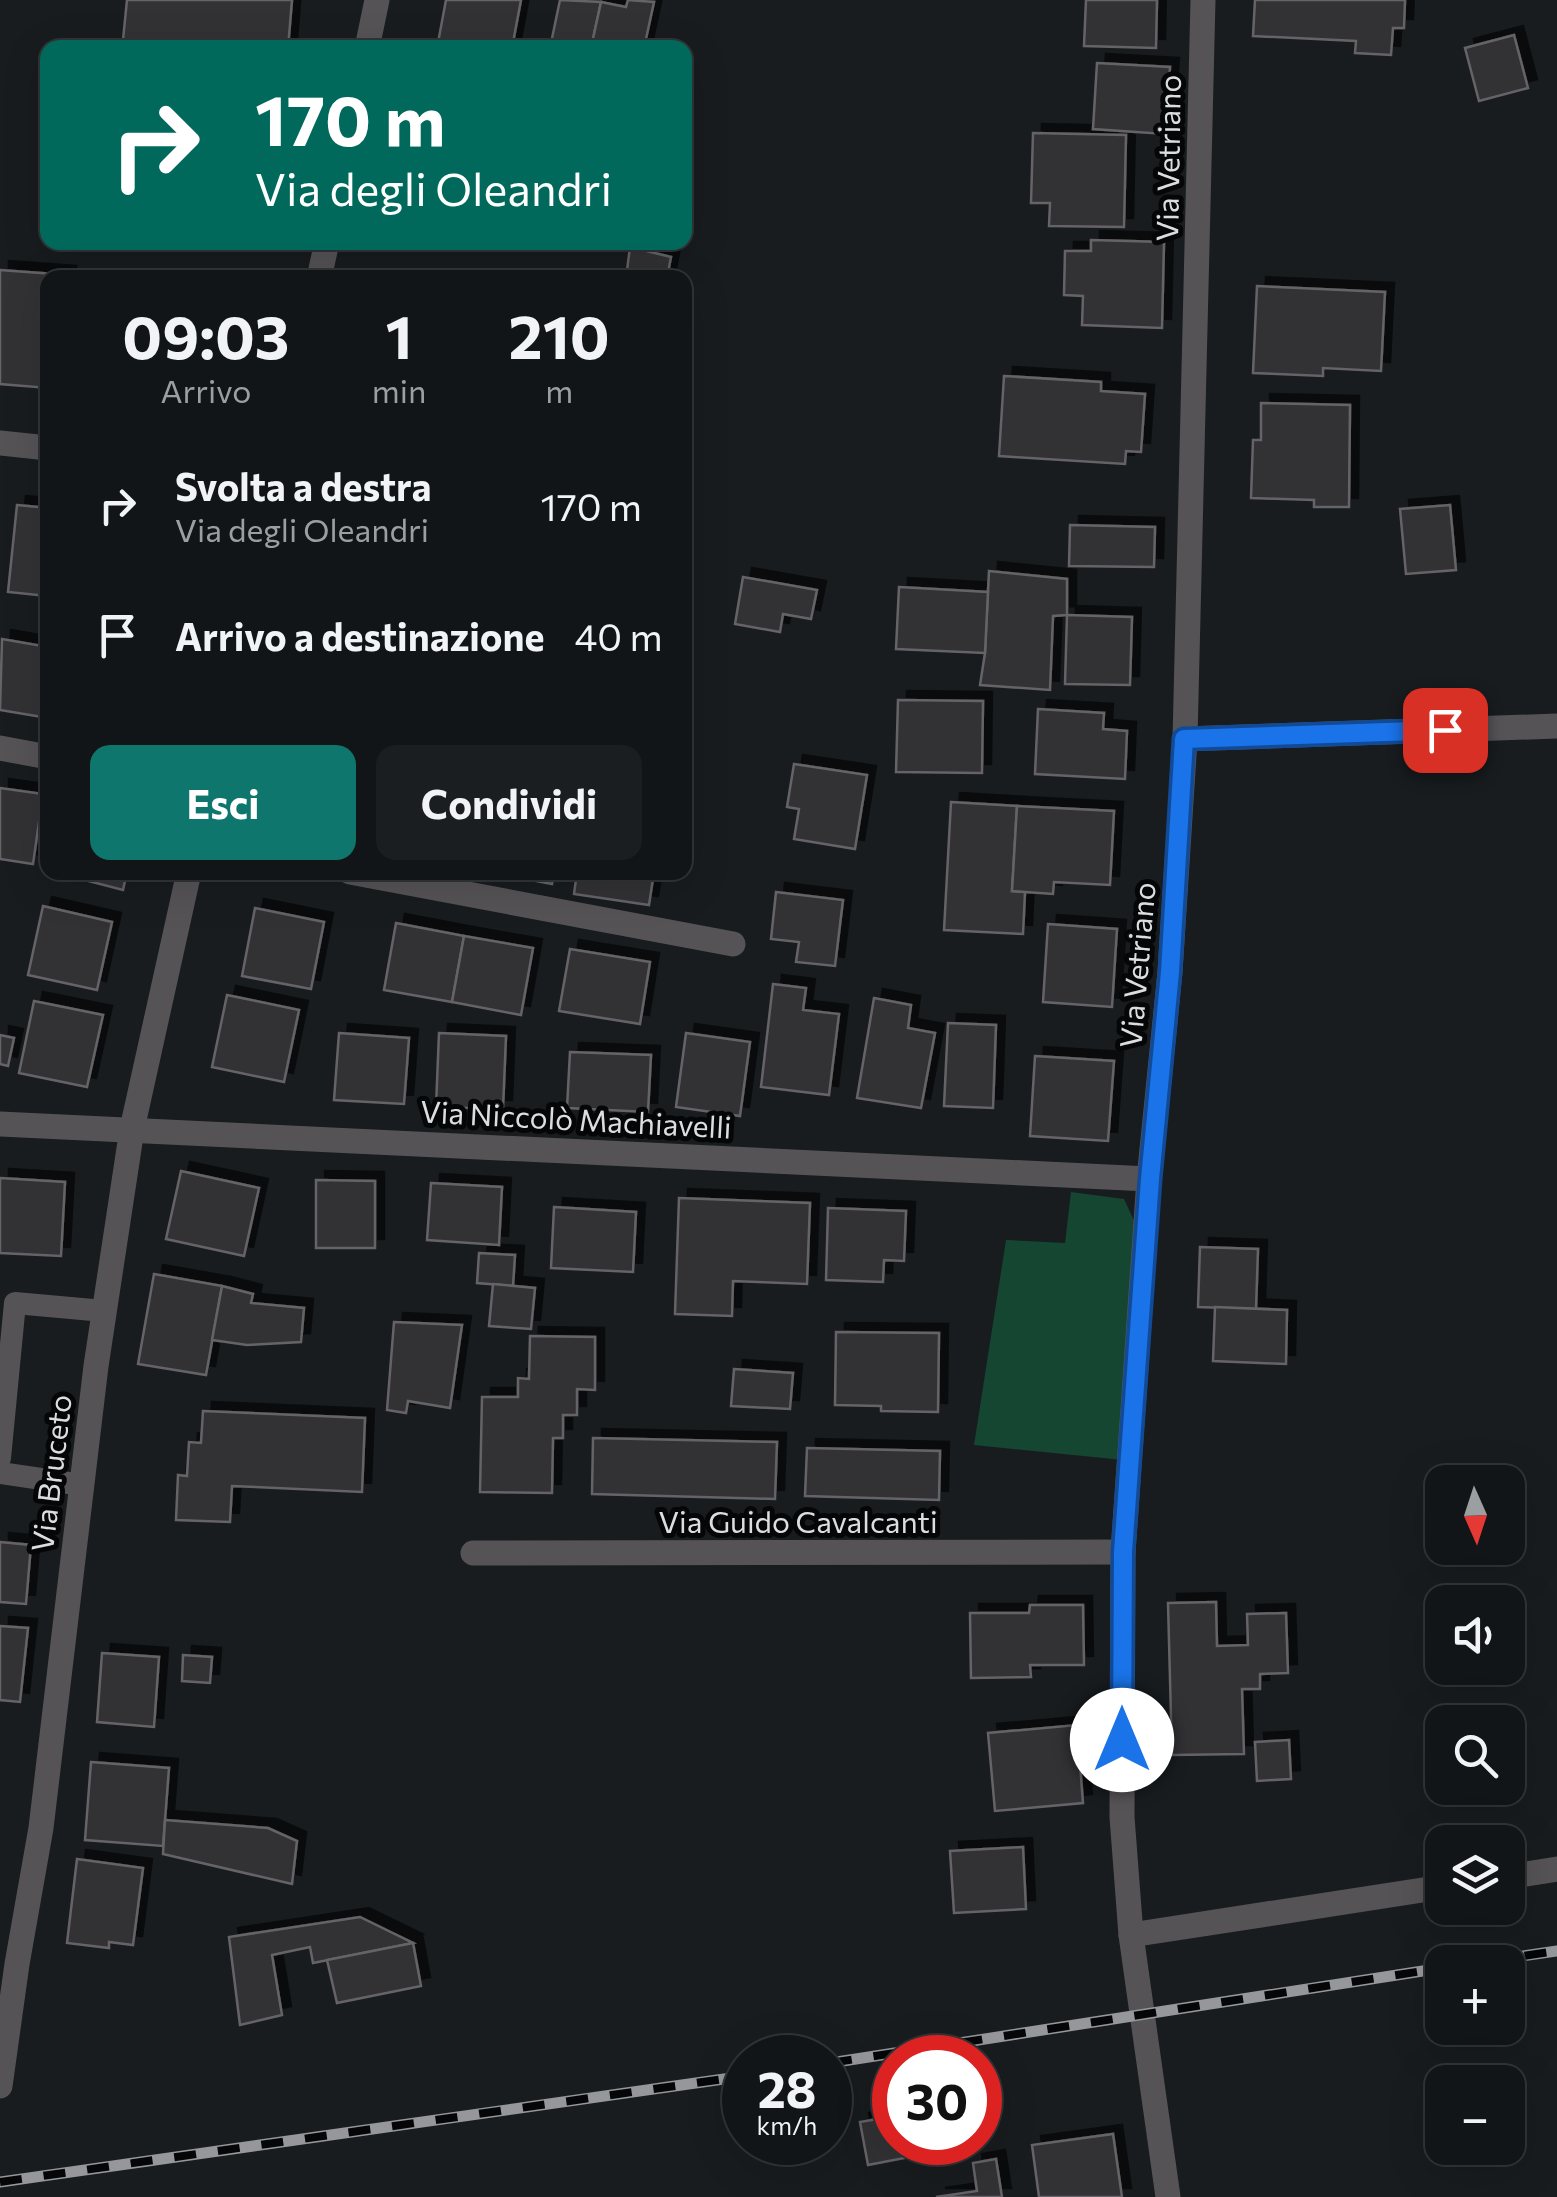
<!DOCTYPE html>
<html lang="it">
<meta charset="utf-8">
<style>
body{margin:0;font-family:Commissioner,sans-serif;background:#1b1e20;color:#f1f3f6;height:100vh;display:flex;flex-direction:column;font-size:38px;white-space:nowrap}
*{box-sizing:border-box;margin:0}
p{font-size:32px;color:#9c9fa1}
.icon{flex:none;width:55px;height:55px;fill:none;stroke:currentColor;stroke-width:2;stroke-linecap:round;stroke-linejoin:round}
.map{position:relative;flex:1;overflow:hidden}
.details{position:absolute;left:40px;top:270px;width:652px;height:610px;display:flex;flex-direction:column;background:#121517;border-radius:20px;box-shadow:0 10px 40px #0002,0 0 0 2px #313436}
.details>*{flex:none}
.banner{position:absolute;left:40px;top:40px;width:652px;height:210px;border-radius:20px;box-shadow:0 10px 40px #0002,0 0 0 2px #313436;background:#00695c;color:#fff;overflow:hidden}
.needle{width:65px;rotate:177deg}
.buttons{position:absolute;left:1425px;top:1465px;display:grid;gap:20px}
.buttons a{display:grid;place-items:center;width:100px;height:100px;border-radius:20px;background:#121517;box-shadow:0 10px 40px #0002,0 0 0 2px #313436;font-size:50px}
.speed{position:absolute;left:722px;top:2035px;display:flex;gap:20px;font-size:50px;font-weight:700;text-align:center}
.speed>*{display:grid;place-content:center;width:130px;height:130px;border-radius:50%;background:#121517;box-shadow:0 10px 40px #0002,0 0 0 2px #313436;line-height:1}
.speed small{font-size:25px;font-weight:400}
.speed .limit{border:15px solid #d22;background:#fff;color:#111}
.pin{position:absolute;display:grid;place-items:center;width:85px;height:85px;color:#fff;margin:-42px;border-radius:20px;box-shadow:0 5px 15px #0006}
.me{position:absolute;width:110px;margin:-55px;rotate:0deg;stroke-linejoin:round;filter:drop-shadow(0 0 8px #0008)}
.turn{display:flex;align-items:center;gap:35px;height:210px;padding:0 50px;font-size:45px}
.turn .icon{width:130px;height:130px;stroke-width:2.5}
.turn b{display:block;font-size:70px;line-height:85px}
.eta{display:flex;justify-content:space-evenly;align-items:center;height:170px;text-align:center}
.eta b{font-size:60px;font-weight:700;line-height:70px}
.button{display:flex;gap:20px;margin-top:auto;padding:20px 50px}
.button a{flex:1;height:115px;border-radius:20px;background:#0f766e;color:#fff;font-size:40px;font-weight:700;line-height:115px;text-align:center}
.button a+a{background:#1b1e20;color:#f1f3f6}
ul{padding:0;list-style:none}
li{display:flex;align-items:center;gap:30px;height:130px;padding:0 50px}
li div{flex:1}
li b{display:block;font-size:38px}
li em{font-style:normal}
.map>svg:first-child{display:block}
.green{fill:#144632}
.building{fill:#333035;stroke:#656368;stroke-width:2.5;filter:url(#shadow)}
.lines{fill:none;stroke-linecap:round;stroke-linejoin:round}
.lane{stroke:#555356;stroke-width:22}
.street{stroke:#555356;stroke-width:25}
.rail-casing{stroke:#95979a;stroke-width:11}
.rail{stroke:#050607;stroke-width:8;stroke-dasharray:22;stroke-linecap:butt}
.route-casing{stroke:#114b97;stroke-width:25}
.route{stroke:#1a73e8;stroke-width:18}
.labels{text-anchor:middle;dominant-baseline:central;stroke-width:10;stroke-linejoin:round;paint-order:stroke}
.street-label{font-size:30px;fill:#dbdde0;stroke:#050607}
</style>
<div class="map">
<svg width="1557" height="2197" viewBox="0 0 1557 2197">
<defs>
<filter id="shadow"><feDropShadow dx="9" dy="-9" stdDeviation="0" flood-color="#0009"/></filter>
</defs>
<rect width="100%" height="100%" fill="#181c1f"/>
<path class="green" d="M1071,1192L1124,1199L1136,1225L1123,1460L974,1445L1006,1240L1065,1243Z"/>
<g class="building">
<path d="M127,0H292L288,48H206L123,40Z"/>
<path d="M446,0H521L512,48H437Z"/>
<path d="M560,0L601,2L591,48H550Z"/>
<path d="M628,0L654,2L644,48H591L601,2L626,7Z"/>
<path d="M1086,0H1157L1156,48L1084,46Z"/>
<path d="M1255,0H1405L1404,28H1393L1391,55L1355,53L1356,41L1253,36Z"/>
<path d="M1514,35L1528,88L1479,101L1465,48Z"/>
<path d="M1097,63L1170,67L1165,134L1093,129Z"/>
<path d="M1033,133L1126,135L1124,227L1049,226L1050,203H1031Z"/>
<path d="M1091,240L1164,242L1162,328L1082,325L1083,296L1064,295L1065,251H1091Z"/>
<path d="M630,247L671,257L667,278H626Z"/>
<path d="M0,270L67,275V278H48V388L0,384Z"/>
<path d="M1257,286L1385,292L1381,371L1323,368V376L1253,373Z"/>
<path d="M1004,376L1101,382V391L1145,394L1141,452L1126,451L1125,464L999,456Z"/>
<path d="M1261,403L1350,405L1349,507H1314V500L1251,498L1253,440H1261Z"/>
<path d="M17,505L48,508V596L8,592Z"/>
<path d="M1450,505L1456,570L1406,574L1400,509Z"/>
<path d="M1070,525L1155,527L1154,567L1069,566Z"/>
<path d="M989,571L1067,579V615L1053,616L1050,690L980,685L985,653Z"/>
<path d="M743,577L817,590L811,619L783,614L780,632L735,624Z"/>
<path d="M899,587L988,592L985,653L896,649Z"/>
<path d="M1067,615L1132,617L1130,685L1065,684Z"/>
<path d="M2,639L48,647V718L0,710Z"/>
<path d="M898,700L983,701L982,773L896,772Z"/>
<path d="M1038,709L1104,713L1103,729L1127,731L1125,779L1035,774Z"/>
<path d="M794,764L867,775L855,849L794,839L799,809L787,807Z"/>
<path d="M0,788L43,794L33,864L0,859Z"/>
<path d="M951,802L1017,806L1012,891L1025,892L1023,934L944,930Z"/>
<path d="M1017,806L1114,811L1110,885L1054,882L1053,894L1012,891Z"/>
<path d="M54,872H127L123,890Z"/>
<path d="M489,872H554L552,884Z"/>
<path d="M577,872H654L649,905L574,894Z"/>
<path d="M776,892L843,900L835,966L796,962L799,942L771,939Z"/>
<path d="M43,906L112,922L97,990L28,975Z"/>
<path d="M255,908L324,922L311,989L242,976Z"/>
<path d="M396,923L464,936L452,1002L384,990Z"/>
<path d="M1048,924L1117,929L1112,1007L1043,1002Z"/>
<path d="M464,936L533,948L521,1015L452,1002Z"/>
<path d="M570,949L650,962L640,1024L559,1011Z"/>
<path d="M773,984L806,988L803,1010L839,1014L829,1095L761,1087Z"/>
<path d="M227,995L299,1010L284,1082L212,1067Z"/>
<path d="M874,998L911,1005L908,1028L935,1033L921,1108L857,1098Z"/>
<path d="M34,1001L103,1015L87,1087L19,1073Z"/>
<path d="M948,1023L996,1025L993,1108L944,1106Z"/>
<path d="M339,1033L409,1038L404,1104L334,1100Z"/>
<path d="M439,1033L506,1036L503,1109L436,1107Z"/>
<path d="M686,1033L750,1042L740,1116L676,1107Z"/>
<path d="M0,1035L14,1038L8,1066L0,1064Z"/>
<path d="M570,1052L651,1055L648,1112L567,1108Z"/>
<path d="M1035,1056L1114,1061L1108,1141L1030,1136Z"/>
<path d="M181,1171L259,1188L244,1256L166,1239Z"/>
<path d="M0,1178L65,1182L61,1256L0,1253Z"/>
<path d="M316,1180L375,1181V1248H316Z"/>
<path d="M431,1183L502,1187L499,1245L427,1240Z"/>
<path d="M679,1198L810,1203L807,1284L733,1281L732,1316L675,1314Z"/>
<path d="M554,1207L636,1212L633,1272L551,1268Z"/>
<path d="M828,1208L906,1211L904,1261L884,1260L883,1282L826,1280Z"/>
<path d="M1200,1247L1258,1249L1256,1309L1198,1307Z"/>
<path d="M479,1253L515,1255L513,1286L477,1283Z"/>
<path d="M154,1274L222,1286L206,1375L138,1364Z"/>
<path d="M493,1284L535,1288L531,1329L489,1326Z"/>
<path d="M222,1286L253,1294L251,1303L304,1308L301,1342L247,1345L212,1340Z"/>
<path d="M1215,1307L1287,1310L1286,1364L1213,1361Z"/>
<path d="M394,1322L462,1325L450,1408L408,1401L406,1413L387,1410Z"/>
<path d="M836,1332L939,1333L938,1412L881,1411V1406L835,1405Z"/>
<path d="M530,1336L595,1337V1390L577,1389V1415H563V1438H553L552,1493L480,1492L482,1397H518V1378L529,1379Z"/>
<path d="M734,1369L793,1373L790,1409L731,1406Z"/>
<path d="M203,1411L365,1418L362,1492L232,1486L230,1522L176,1520L178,1475L187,1476L189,1442L201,1443Z"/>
<path d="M593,1438L777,1442L775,1499L592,1494Z"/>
<path d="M807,1448L940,1451L939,1500L805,1496Z"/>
<path d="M0,1542L31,1545L26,1604L0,1602Z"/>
<path d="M1216,1602L1217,1646L1248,1645L1247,1614L1286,1613L1288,1673L1260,1674V1689H1242L1244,1754L1172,1755L1168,1603Z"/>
<path d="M1030,1605H1083L1084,1665H1030L1031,1677L971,1678L970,1613H1029Z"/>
<path d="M0,1626L28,1628L20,1702L0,1700Z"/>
<path d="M102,1653L159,1657L154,1727L97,1722Z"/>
<path d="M183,1655L212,1657L210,1683L182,1681Z"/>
<path d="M1077,1725L1083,1803L995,1811L988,1733Z"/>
<path d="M1289,1740L1291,1779L1257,1781L1255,1742Z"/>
<path d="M91,1762L169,1768L163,1846L85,1840Z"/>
<path d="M165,1820L268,1828L297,1841L292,1884L163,1854Z"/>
<path d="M1023,1847L1026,1909L954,1913L950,1851Z"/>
<path d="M77,1859L143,1868L133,1945L109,1942V1948L67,1943Z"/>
<path d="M360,1917L413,1943L313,1963L310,1947L272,1955L282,2015L240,2025L229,1937Z"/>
<path d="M413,1943L421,1986L337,2003L327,1960Z"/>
<path d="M895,2116V2142H955L956,2148L868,2165L860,2122Z"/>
<path d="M1113,2134L1122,2197H1039L1032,2145Z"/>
<path d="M996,2159L1002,2197H936L977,2191L973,2163Z"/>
</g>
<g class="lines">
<g class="lane">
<path d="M0,1458L15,1303L104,1311"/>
<path d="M0,1473L82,1485"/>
</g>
<g class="street">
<path d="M367,48L377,0"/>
<path d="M319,278L327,242"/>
<path d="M0,443L48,448"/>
<path d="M1185,739L1557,726"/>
<path d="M0,748L48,757"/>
<path d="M350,872L733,944"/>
<path d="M0,1124L1149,1179"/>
<path d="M473,1553L1123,1552"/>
<path d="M1508,1877L1557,1869"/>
<path d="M1131,1935L1442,1887"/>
<path d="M0,2086L17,1964L41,1828L96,1366L132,1129L189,872"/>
<path d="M1168,2197L1131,1935L1122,1817L1123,1552L1149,1179L1170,972L1185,739L1203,0"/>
</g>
<defs>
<g id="rail">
<path d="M1481,1962L1557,1951"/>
<path d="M830,2063L1442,1968"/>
<path d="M0,2182L745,2076"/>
</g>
</defs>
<use href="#rail" class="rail-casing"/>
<use href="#rail" class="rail"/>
</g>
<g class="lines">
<defs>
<path id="route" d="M1122,1740L1123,1552L1150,1179L1170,972L1184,739L1445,730"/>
</defs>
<use href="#route" class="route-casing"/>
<use href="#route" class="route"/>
</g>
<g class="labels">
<g class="street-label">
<text transform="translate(1167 158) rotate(-89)">Via Vetriano</text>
<text transform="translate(1136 965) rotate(-85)">Via Vetriano</text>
<text transform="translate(576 1118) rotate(3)">Via Niccolò Machiavelli</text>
<text transform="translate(50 1473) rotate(-83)">Via Bruceto</text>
<text x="798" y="1520">Via Guido Cavalcanti</text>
</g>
</g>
</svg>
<div class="buttons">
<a><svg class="needle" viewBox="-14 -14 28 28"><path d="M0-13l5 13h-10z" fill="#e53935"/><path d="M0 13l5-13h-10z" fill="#9c9fa1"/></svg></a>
<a><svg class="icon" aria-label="sound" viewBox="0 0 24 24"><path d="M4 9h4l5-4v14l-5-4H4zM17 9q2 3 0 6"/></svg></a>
<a><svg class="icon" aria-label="search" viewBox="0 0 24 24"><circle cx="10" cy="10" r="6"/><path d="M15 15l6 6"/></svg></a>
<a><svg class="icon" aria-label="layers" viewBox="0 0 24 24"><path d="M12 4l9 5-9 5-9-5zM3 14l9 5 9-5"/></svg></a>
<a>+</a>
<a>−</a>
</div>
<div class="speed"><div>28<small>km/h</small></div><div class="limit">30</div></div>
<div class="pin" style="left:1445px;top:730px;background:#d93025"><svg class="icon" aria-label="arrive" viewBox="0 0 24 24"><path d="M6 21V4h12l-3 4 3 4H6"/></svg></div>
<svg class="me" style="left:1122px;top:1740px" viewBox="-20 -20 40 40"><circle r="19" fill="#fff"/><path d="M0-13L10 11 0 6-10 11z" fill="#1a73e8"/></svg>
<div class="banner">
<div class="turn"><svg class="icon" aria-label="right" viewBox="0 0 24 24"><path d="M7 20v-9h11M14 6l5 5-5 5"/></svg><div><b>170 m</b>Via degli Oleandri</div></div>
</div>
<section class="details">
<div class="eta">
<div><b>09:03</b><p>Arrivo</p></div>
<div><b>1</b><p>min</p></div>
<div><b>210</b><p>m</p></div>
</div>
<ul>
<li><svg class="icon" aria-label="right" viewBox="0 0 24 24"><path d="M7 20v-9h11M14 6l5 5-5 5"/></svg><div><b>Svolta a destra</b><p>Via degli Oleandri</p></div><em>170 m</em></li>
<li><svg class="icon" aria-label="arrive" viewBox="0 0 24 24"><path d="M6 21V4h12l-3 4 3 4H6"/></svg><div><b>Arrivo a destinazione</b></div><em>40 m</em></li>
</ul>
<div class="button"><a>Esci</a><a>Condividi</a></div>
</section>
</div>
